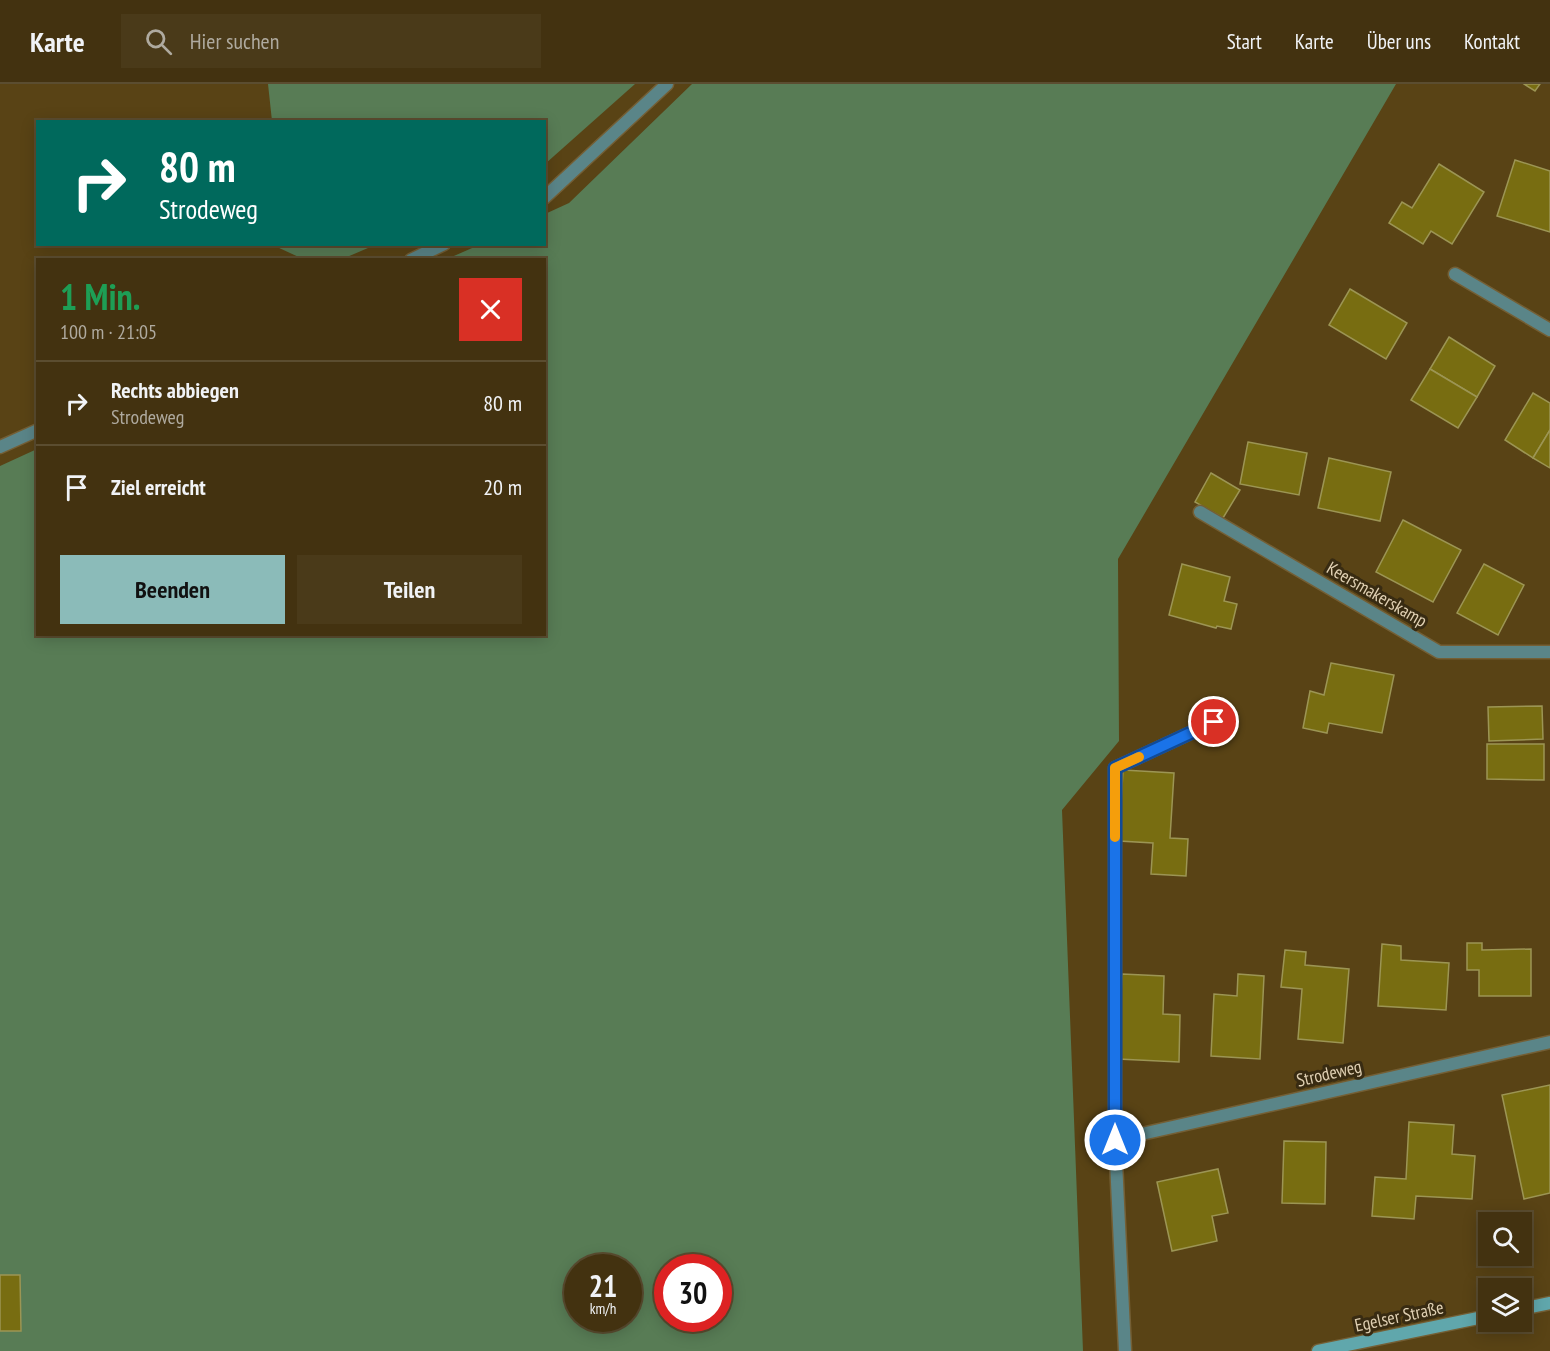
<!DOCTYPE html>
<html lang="de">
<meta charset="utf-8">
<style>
body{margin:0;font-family:"PT Sans Narrow",sans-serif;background:#4a3a19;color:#f1f3f6;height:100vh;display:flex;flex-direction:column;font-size:22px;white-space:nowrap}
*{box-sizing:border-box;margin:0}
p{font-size:20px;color:#afaa9f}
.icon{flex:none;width:33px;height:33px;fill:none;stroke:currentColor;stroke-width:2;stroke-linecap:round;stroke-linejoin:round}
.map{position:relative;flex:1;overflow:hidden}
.side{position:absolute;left:36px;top:174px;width:510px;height:378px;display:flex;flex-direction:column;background:#433210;border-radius:0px;box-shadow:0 3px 15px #0003,0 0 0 2px #5b4d30}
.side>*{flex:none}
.guide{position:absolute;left:36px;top:36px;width:510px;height:126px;border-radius:0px;box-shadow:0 3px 15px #0003,0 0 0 2px #5b4d30;background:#00695c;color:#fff;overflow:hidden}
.tools{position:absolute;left:1478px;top:1128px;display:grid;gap:12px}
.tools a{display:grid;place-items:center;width:54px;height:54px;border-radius:0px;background:#433210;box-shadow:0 3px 15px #0003,0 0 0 2px #5b4d30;font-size:30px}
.speed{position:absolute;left:564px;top:1170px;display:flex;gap:12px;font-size:30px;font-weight:700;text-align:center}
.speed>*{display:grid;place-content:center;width:78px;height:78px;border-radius:50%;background:#433210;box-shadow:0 3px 15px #0003,0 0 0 2px #5b4d30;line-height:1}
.speed small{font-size:15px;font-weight:400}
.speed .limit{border:9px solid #d22;background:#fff;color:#111}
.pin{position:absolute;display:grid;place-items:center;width:51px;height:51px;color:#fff;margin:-26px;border:3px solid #fff;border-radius:50%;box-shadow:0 2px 6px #0007}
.me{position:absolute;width:66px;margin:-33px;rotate:0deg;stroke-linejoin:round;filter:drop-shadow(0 0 4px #0008)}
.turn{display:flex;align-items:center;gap:21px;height:126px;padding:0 24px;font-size:27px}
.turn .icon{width:78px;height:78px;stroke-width:2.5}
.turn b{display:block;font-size:42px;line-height:51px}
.round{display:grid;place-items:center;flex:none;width:63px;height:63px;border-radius:0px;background:#4a3a19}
.overview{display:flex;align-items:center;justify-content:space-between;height:102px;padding:0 24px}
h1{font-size:36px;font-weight:700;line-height:45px;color:#1e9e55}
.action{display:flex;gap:12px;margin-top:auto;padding:12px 24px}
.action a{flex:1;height:69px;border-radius:0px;background:#8bbbb9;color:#111;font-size:24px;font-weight:700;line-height:69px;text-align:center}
.action a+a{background:#4a3a19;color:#f1f3f6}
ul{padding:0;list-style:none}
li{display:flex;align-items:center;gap:18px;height:84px;padding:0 24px;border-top:2px solid #5b4d30}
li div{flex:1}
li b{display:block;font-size:22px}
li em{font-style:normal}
header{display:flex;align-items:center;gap:36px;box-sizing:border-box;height:84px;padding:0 30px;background:#433210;border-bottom:2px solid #5b4d30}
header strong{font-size:28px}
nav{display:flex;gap:33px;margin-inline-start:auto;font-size:21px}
.search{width:420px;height:54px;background:#4a3a19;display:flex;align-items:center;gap:15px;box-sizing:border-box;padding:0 21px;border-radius:0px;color:#afaa9f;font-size:22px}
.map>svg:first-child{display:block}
.green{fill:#587c55;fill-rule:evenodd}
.building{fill:#786d11;stroke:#9c9554;stroke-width:1.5}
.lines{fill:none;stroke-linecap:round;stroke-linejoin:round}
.street-casing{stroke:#745f35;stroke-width:15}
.secondary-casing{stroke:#745f35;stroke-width:15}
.street{stroke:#5a8588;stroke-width:12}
.secondary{stroke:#60a7ac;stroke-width:12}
.route-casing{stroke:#114b97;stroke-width:15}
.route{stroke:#1a73e8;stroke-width:10}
.slow{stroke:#f59e0b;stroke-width:10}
.labels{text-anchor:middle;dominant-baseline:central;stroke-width:6;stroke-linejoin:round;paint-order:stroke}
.street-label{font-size:18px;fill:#e0d0b3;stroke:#382b12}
</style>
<header>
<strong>Karte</strong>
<div class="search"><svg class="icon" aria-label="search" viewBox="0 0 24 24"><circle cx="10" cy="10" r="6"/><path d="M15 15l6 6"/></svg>Hier suchen</div>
<nav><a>Start</a><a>Karte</a><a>Über uns</a><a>Kontakt</a></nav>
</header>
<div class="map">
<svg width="1550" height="1267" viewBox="0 0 1550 1267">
<rect width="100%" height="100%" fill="#594315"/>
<g class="green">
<path d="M268,0H635L545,80L544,38L272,37Z"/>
<path d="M692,0H1396L1118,475L1119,657L1062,726L1083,1267H0V382L37,365L38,550H544V176L447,175L479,161L544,160L545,130L569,119ZM578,1184H628V1234H578ZM668,1184H718V1234H668Z"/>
<path d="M277,161V160L375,161L340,176L303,175L277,163Z"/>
</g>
<g class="building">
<path d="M1524,0H1540L1535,7Z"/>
<path d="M1515,76L1550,87V148L1497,132Z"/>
<path d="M1439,80L1484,108L1452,160L1431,147L1423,160L1389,139L1402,118L1412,124Z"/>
<path d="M1350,205L1407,239L1386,275L1329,241Z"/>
<path d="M1449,253L1495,282L1477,313L1430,285Z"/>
<path d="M1430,285L1477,313L1458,344L1411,316Z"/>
<path d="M1533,309L1550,319V346L1533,374L1505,356Z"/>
<path d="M1550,346V384L1533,374Z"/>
<path d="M1248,358L1307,369L1299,411L1240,400Z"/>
<path d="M1329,374L1391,388L1380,437L1318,424Z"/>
<path d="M1211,389L1240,406L1223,434L1195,418Z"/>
<path d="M1403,436L1461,466L1433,518L1376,488Z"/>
<path d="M1182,480L1230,493L1224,517L1237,520L1231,545L1217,542L1216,544L1169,531Z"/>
<path d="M1484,480L1524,501L1498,551L1457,529Z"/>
<path d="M1331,579L1394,591L1382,649L1329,639L1327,649L1303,644L1310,607L1324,611Z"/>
<path d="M1542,622L1543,655L1489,657L1488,623Z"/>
<path d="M1487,660H1544V696L1487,695Z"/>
<path d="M1123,686L1174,689L1170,754L1188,755L1186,792L1151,790L1153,759L1119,757Z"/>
<path d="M1467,859H1482V866L1531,865V912H1479V886H1467Z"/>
<path d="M1382,860L1401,862V876L1449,879L1446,926L1378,922Z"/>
<path d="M1285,866L1306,868L1305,881L1349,885L1343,959L1298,955L1302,905L1281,903Z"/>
<path d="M1122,890L1164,892L1163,930L1180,931L1179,978L1118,975Z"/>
<path d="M1238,890L1264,892L1260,975L1211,972L1214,910L1237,912Z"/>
<path d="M1550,1001V1109L1524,1115L1502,1011Z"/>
<path d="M1409,1038L1454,1041L1452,1070L1475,1072L1472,1115L1416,1112L1414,1135L1372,1132L1375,1093L1406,1095Z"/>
<path d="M1284,1057L1326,1058L1325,1120L1282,1119Z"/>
<path d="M1218,1085L1228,1129L1212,1132L1217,1157L1172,1167L1157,1098Z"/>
<path d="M0,1191H20L21,1247H0Z"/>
</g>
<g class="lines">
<defs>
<g id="street">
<path d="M544,114L667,0"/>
<path d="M411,176L444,160"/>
<path d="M1455,190L1550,246"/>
<path d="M0,363L38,346"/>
<path d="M1200,428L1439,568H1550"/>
<path d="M1115,1056V684L1214,638"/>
<path d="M1125,1267L1115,1056L1550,958"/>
</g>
<g id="secondary">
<path d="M1521,1225L1550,1219"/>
<path d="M1318,1267L1488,1232"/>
</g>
</defs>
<use href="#street" class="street-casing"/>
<use href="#secondary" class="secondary-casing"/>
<use href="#street" class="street"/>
<use href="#secondary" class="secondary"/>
</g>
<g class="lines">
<defs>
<path id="route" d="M1115,1056V684L1214,638"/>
</defs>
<use href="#route" class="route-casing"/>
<use href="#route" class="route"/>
<path class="slow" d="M1115,753V684L1139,673"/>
</g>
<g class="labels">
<g class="street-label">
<text transform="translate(1377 510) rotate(30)">Keersmakerskamp</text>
<text transform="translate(1329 989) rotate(-13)">Strodeweg</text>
<text transform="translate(1399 1232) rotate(-12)">Egelser Straße</text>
</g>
</g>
</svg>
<div class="tools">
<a><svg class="icon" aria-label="search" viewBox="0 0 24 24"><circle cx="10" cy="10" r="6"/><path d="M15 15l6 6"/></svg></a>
<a><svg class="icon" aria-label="layers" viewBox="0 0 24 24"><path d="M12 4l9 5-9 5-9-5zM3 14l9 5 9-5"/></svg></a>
</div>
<div class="speed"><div>21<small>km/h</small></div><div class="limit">30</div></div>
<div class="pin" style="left:1214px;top:638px;background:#d93025"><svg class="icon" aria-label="arrive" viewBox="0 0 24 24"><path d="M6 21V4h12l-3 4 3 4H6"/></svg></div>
<svg class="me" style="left:1115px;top:1056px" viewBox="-20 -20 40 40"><circle r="17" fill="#1a73e8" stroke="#fff" stroke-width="3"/><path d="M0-11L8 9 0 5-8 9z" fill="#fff"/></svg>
<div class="guide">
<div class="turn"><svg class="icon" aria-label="right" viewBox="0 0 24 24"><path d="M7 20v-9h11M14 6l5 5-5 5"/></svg><div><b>80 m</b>Strodeweg</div></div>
</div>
<section class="side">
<div class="overview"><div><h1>1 Min.</h1><p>100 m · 21:05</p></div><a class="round" style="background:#d93025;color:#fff"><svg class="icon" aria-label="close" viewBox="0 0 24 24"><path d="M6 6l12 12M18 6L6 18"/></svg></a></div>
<ul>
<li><svg class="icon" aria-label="right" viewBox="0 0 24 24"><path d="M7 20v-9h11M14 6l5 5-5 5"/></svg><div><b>Rechts abbiegen</b><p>Strodeweg</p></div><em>80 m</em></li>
<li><svg class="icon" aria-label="arrive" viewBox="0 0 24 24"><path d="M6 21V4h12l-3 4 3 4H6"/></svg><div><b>Ziel erreicht</b></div><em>20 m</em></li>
</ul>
<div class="action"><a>Beenden</a><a>Teilen</a></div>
</section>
</div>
